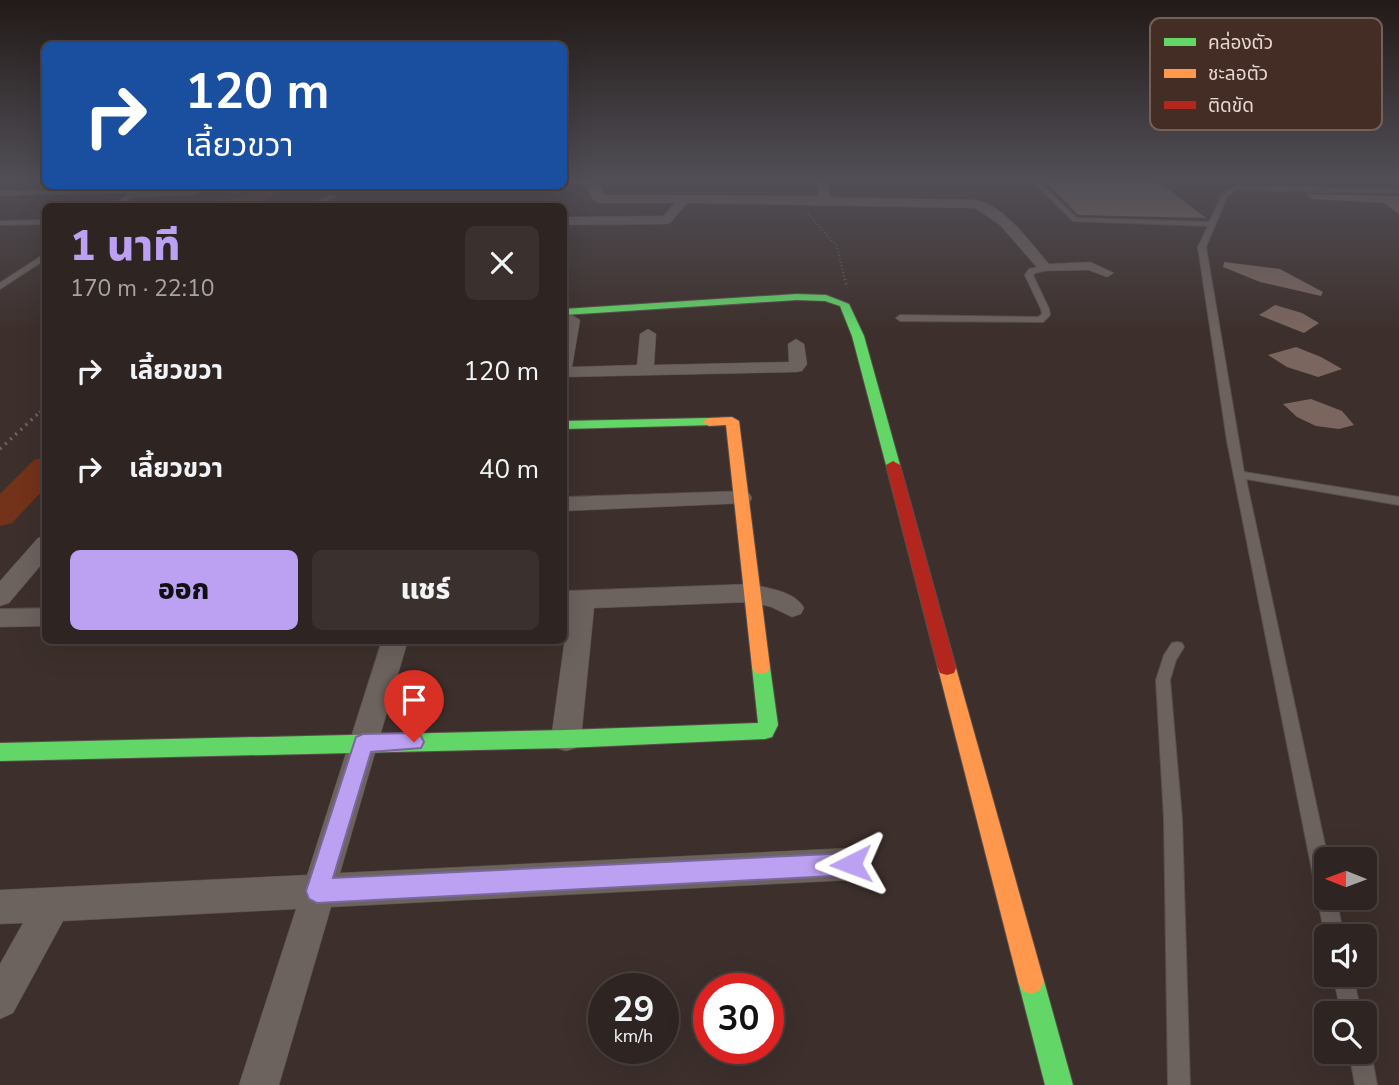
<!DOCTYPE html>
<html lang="th">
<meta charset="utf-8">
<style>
body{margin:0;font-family:"Nunito Sans","Noto Sans Thai",sans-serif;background:#3a302e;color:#f1f3f6;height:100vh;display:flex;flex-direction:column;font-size:26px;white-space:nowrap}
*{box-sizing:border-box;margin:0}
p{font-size:23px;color:#a7a4a5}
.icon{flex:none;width:38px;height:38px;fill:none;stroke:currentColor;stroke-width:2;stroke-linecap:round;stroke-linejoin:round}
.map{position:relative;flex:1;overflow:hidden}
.side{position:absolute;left:42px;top:203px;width:525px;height:441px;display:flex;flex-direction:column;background:#2e2421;border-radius:10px;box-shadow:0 7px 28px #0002,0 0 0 2px #49413f}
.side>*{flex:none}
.hud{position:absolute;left:42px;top:42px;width:525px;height:147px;border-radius:10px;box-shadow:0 7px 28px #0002,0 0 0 2px #49413f;background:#1a4fa0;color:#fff;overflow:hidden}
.needle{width:46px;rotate:271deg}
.controls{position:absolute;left:1314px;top:847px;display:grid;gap:14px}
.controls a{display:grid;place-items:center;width:63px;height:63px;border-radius:10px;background:#2e2421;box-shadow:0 7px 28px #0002,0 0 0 2px #49413f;font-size:35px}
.speed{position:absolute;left:588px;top:973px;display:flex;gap:14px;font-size:35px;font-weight:700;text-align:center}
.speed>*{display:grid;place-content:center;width:91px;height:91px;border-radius:50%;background:#2e2421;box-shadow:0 7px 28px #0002,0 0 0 2px #49413f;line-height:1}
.speed small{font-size:18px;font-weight:400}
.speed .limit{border:10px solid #d22;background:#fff;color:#111}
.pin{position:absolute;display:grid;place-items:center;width:60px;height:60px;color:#fff;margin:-72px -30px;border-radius:50% 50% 50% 0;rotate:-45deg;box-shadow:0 0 7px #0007}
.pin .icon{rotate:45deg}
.me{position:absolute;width:77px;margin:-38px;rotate:267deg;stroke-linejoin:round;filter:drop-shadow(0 0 5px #0008)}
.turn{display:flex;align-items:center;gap:24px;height:147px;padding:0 28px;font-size:32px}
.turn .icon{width:91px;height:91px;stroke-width:2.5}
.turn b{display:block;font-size:49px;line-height:60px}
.round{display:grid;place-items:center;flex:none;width:74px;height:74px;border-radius:10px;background:#3a302e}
.head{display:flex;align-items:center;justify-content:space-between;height:119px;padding:0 28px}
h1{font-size:42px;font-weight:800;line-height:52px;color:#bca0f2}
.primary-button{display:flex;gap:14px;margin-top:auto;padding:14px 28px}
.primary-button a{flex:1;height:80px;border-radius:10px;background:#bca0f2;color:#111;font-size:28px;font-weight:800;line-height:80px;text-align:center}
.primary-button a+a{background:#3a302e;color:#f1f3f6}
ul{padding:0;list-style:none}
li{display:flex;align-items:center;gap:21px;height:98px;padding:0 28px}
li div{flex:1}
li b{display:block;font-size:26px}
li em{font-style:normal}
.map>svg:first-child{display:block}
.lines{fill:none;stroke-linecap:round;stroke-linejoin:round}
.river{fill:#73321a;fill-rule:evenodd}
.building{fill:#7b665f}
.lane-casing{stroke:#5a4e4a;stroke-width:2}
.street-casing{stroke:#5a4e4a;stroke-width:1}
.fast-casing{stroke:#5a4e4a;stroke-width:2}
.slow-casing{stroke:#5a4e4a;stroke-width:2}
.jam-casing{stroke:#5a4e4a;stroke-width:2}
.path-far2{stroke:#6d6461;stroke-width:2;stroke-dasharray:1 2.5;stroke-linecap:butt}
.path-far1{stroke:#6d6461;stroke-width:2.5;stroke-dasharray:1 3.5;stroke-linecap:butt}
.path{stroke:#6d6461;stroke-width:3.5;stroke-dasharray:2 5;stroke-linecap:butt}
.lane{fill:#6c625e;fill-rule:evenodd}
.street{fill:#6c625e;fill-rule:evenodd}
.fast{fill:#63d668;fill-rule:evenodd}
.slow{fill:#ff974d;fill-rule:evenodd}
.jam{fill:#b3261e;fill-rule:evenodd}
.route{fill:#bca0f2;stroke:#7a689d;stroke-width:2}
.key{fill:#442d25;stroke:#756059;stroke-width:2}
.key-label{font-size:19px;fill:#e6d7d1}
</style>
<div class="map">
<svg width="1399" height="1085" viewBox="0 0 1399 1085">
<rect width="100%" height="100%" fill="#3d302c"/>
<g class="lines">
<g class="river">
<path d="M264,186H287L284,190L248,206H223L226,202Z"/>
<path d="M46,457V487L12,523L0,526V494L34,460Z"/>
</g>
</g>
<g class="building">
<path d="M1043,179H1155L1206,218L1078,215Z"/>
<path d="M1306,194L1399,196V214L1384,203L1311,199Z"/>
<path d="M1224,262L1280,269L1323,292L1321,296L1260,282L1223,267Z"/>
<path d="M1275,305L1302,313L1319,323L1304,333L1259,315Z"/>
<path d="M1296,347L1321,357L1342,369L1318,377L1287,367L1268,355Z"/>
<path d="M1311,399L1342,411L1354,425L1339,429L1316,426L1297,417L1283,404Z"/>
</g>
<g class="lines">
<defs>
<g id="lane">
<path d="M869,179H876L884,185L879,186Z"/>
<path d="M1030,179H1036L1077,218L1209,222L1222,195L1235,186L1399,189V193L1236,190L1227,197L1206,247L1244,472L1399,497V505L1246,479L1328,859L1326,898H1336L1344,936H1326V938L1325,936L1227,441L1198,247L1208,226L1073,221Z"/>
<path d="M1323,179H1349L1367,182L1364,184Z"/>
<path d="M1390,179L1399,181V186Z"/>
<path d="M142,186H148L119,206H112L130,193L0,195V191L136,189Z"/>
<path d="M331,195L336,196L316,206H309Z"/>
<path d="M46,220V224L0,225V221Z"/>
<path d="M46,253V259L0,289V283Z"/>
<path d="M1045,266L1049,268L1048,270L1035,273L1033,275L1049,309L1050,315L1043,322L900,321L896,318L900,315L1038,317L1042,314L1041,309L1025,275L1029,269Z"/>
<path d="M1177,642L1182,643L1184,647L1176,660L1170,680L1182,819L1190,1085H1168L1164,819L1156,680L1164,655L1172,643Z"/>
<path d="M1333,975H1353L1361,1013H1341Z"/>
<path d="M1365,1044L1371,1052L1377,1085H1355L1349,1052H1365Z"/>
</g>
<g id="street">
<path d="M564,179L594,180L601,187L603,195L819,196L815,179H827L830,197L977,200C1008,209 1028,240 1049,264L1090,262L1114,273L1107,277L1088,270L1040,271L1000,225L975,208L687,203L670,223L666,224L564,225V217L663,216L675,203H598L592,199L587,185L564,182Z"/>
<path d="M200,186H214L194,195L134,197L128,194L134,191L192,189Z"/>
<path d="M572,315L580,320L572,367L637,365L640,334L648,329L656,334L654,365L789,362L788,344L796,339L804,344L807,364L802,371L796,372L564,377V324L566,317Z"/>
<path d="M741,491L749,493L752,498L749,503L564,511V497Z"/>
<path d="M46,536V559L9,603L0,606V581L38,538Z"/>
<path d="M752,584C770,589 795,591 804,608L801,614L792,617L771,607L752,602L594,608L581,739L576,748L566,751L556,748L551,739L569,609H564V591Z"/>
<path d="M46,608V626L0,627V609Z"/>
<path d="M382,640H408L340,873L851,848L863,853L868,864L863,875L851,880L331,907L279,1085H239L296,909L63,921L13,1013L0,1019V964L23,923L0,924V890L307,875Z"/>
</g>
<g id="fast">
<path d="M797,294L826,295L849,304L864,336L900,465L898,468L893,469L886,465L852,336L840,306L825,301L797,300L564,315V309Z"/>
<path d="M709,418L716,422L714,425L564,429V421Z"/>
<path d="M761,660L768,662L770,667L778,725L772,737L765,739L566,748L0,761V743L566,730L758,723L752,667L754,662Z"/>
<path d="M1031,968L1040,972L1044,981L1073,1085H1045L1018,981L1022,972Z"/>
</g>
<g id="slow">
<path d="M732,417L739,421L770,667L768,672L761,674L754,672L752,667L726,425L709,426L702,422L709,418Z"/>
<path d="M947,661L954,663L956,668L1044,981L1040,990L1031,994L1022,990L1018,981L938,668L940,663Z"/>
</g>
<path id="jam" d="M893,461L900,465L956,668L954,673L947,675L940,673L938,668L886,465Z"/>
</defs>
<use href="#lane" class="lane-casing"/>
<use href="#street" class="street-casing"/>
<use href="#fast" class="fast-casing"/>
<use href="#slow" class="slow-casing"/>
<use href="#jam" class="jam-casing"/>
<g class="path-far2">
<path d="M207,206L252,186"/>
<path d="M248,206L291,186"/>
<path d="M808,214L837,246L845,281"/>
</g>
<g class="path-far1">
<path d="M845,279L847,288"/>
<path d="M39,412L46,406"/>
</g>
<path class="path" d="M0,449L41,411"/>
<use href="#lane" class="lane"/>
<use href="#street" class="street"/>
<use href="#fast" class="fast"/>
<use href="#slow" class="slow"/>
<use href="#jam" class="jam"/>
</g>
<linearGradient id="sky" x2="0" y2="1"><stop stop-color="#221a18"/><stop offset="0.54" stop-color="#514e56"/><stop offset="1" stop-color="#514e56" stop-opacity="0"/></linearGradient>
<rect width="1399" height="331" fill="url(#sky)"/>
<path class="route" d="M414,733L421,736L424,742L421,748L371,752L333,878L851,853L859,856L862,864L859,872L851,875L317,903L309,899L306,891L356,737L363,734Z"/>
<rect x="1150" y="18" width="232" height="112" rx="10" class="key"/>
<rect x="1164" y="38" width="32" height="8" fill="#63d668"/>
<rect x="1164" y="69" width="32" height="9" fill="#ff974d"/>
<rect x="1164" y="101" width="32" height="8" fill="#b3261e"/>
<g class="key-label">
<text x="1208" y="49">คล่องตัว</text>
<text x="1208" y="80">ชะลอตัว</text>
<text x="1208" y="112">ติดขัด</text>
</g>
</svg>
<div class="controls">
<a><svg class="needle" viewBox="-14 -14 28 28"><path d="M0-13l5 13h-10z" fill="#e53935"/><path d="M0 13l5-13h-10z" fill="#a7a4a5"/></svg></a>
<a><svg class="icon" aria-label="sound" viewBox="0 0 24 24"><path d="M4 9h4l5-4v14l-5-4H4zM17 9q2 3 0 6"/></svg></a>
<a><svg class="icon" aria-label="search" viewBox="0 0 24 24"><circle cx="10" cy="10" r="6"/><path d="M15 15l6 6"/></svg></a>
</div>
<div class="speed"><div>29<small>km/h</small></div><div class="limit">30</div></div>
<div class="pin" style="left:414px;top:742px;background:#d93025"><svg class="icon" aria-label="arrive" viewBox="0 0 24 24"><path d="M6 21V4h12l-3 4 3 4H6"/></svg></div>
<svg class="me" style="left:851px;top:864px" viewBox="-20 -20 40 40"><path d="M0-17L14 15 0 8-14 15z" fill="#bca0f2" stroke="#fff" stroke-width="4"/></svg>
<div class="hud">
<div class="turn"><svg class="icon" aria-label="right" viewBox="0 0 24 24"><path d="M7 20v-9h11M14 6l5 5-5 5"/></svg><div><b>120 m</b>เลี้ยวขวา</div></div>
</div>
<section class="side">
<div class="head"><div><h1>1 นาที</h1><p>170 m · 22:10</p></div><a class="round"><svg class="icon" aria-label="close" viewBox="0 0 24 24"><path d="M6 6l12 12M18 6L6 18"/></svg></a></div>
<ul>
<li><svg class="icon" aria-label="right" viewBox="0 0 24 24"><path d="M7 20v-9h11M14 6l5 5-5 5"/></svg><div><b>เลี้ยวขวา</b></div><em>120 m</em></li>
<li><svg class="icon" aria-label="right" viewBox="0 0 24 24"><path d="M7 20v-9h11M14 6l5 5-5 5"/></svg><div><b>เลี้ยวขวา</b></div><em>40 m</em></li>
</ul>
<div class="primary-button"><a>ออก</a><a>แชร์</a></div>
</section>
</div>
